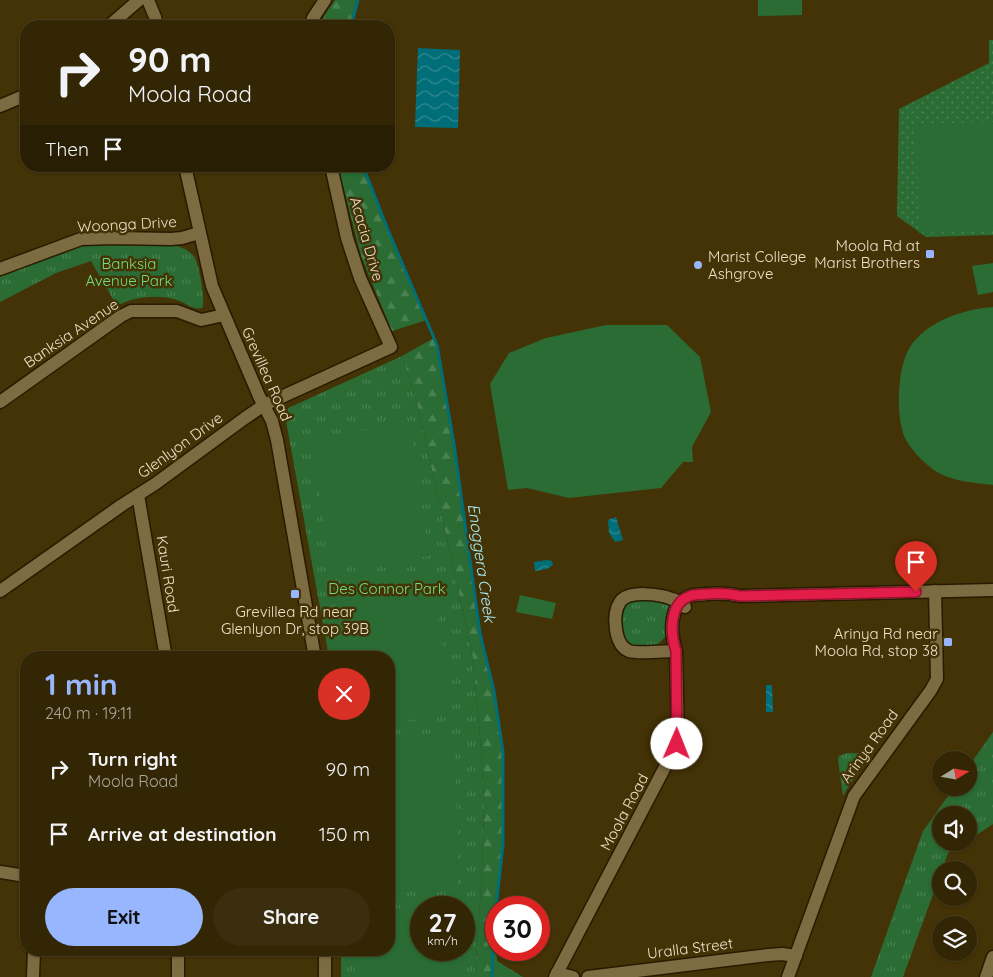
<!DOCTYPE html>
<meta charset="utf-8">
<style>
body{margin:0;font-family:Quicksand,sans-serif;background:#3b2e0e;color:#f1f3f6;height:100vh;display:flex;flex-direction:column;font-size:19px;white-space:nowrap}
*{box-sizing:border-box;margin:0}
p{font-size:16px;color:#a9a59a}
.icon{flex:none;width:28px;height:28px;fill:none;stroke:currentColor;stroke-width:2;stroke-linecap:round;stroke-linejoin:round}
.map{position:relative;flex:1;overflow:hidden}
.panel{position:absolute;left:20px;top:651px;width:375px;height:305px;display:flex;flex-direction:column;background:#332604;border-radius:20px;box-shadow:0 1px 4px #0004,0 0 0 1px #4e4326}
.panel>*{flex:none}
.top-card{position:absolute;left:20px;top:20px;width:375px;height:152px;border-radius:20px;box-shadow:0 1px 4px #0004,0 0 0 1px #4e4326;background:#332604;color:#f1f3f6;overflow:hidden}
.needle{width:32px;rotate:79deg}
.controls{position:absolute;left:932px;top:751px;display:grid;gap:10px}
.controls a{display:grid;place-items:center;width:45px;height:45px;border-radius:50%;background:#332604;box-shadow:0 1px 4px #0004,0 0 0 1px #4e4326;font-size:25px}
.speed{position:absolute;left:410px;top:896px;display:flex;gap:10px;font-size:25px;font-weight:700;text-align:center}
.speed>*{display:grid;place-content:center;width:65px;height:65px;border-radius:50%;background:#332604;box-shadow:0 1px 4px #0004,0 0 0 1px #4e4326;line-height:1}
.speed small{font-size:12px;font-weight:400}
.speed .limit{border:8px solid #d22;background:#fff;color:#111}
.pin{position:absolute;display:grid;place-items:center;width:42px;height:42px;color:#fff;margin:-51px -21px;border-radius:50% 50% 50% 0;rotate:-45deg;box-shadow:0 0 5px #0007}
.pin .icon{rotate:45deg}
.me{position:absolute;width:55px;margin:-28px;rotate:1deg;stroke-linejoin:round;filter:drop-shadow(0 0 4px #0008)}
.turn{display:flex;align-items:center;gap:18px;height:105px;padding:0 25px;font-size:22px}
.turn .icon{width:65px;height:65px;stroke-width:2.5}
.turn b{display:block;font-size:35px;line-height:42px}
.then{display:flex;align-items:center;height:48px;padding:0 25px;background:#0003;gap:10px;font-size:19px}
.round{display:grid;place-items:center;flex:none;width:52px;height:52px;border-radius:26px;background:#3b2e0e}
.headline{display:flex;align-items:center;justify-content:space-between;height:85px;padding:0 25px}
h1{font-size:30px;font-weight:700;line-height:38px;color:#98b6fd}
.button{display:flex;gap:10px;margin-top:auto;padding:10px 25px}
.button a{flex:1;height:58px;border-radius:30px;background:#98b6fd;color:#111;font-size:20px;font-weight:700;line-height:58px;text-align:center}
.button a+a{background:#3b2e0e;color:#f1f3f6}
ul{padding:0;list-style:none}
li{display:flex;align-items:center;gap:15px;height:65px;padding:0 25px}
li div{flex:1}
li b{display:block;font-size:19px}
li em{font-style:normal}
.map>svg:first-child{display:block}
.grass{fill:url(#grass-dots)}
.forest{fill:url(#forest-firs)}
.park{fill:url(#park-tufts);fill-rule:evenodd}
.pitch{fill:#2a6c34}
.water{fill:url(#water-waves)}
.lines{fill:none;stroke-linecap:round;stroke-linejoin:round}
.stream{stroke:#006e78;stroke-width:3}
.minor-casing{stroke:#281b00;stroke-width:15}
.minor{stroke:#7d6b41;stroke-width:12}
.route-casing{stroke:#92132f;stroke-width:12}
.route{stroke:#e11d48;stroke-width:9}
.poi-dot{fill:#98b6fd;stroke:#443306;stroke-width:2}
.labels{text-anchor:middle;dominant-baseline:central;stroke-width:5;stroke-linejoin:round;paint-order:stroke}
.street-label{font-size:15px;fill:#ebe1ca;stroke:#443306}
.poi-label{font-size:15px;fill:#ebe1ca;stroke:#443306;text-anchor:end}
.park-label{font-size:15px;fill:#6fe07e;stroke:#443306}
.water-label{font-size:16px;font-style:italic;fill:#a8ebf4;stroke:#443306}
</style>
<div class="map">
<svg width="993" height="977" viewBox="0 0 993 977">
<defs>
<pattern id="grass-dots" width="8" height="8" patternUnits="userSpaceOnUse" patternTransform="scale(1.25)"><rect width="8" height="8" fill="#2a6c34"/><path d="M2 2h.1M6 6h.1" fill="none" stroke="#498150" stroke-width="1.8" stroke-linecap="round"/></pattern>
<pattern id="forest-firs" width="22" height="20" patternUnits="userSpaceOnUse" patternTransform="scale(1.25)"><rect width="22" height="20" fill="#2a6c34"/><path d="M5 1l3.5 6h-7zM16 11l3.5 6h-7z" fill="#498150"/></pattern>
<pattern id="park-tufts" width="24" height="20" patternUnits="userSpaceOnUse" patternTransform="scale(1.25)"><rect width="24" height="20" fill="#2a6c34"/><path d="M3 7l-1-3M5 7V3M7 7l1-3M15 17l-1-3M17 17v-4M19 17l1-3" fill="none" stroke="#498150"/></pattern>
<pattern id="water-waves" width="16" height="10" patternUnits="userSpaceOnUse" patternTransform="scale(1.25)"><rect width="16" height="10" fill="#006e78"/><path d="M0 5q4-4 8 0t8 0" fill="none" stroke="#328990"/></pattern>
</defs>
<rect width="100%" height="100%" fill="#443306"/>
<path class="grass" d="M989,40H993V235L926,237L897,216L899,109L989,63Z"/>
<g class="forest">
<path d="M335,0H358L351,26H322L324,16Z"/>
<path d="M338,166H363L388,230L427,320L392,331L361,256Z"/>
<path d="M434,338L437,345L454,444L480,633L494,691L503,752V844L494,926L497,961L523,977H475L482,872L484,801L480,735L472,653L417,403L402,356Z"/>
</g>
<g class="park">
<path d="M88,244L172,245C181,247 189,249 195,258C199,266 206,301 202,308C194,310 187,304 180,301C160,294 135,296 117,306L91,261L56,273L0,302V277L73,248Z"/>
<path d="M402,356L417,403L472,653L480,735L484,801L482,872L475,977H341V950H389V658L329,657L284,410ZM421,908H464V950H421Z"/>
<path d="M657,600L671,605V607L667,635L656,646L636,647L628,644C618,628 617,615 629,601Z"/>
<path d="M993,732V824L969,840V815H941V842L964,843L948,853L903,977H871L923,831L954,788H969V766Z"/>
<path d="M847,753L872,754L850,784L843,796L838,760L839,756Z"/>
</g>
<g class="pitch">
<path d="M758,0H802V15L758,16Z"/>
<path d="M993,122V230L919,233L916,124Z"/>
<path d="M993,263V292L978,295L972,266Z"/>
<path d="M993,307V485C976,483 957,482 941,474C928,468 913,452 906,440C895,419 897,367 910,347C927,321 964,309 993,307Z"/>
<path d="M606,325H667L700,357L711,412L692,447L693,462H683L661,488L569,498L527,488L508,490L490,384L509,353L546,338Z"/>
<path d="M410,424L429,556L331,570L312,438Z"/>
<path d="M431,571L452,714L389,723V658L344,657L333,585Z"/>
<path d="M520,595L556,603L552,619L516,612Z"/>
<path d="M455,740L458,890L389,891V741Z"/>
<path d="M389,908H421V950H455L456,977H355V950H389Z"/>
</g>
<g class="water">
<path d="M418,48L460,50L458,128L415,127Z"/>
<path d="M616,517L623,540L615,542L609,533L608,520Z"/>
<path d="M547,560L552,561L553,565L547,569L535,571L534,562Z"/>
<path d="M766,685H772L773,712H766Z"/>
</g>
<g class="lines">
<g class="stream">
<path d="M351,26L358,0"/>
<path d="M363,166L388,230L437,345L454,444L480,633L494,691L503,752V844L494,926L492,977"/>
</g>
<defs>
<g id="minor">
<path d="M148,0L155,17L157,26"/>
<path d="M109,26L139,0"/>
<path d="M311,26L313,18L325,0"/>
<path d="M0,106L26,95"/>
<path d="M185,166L212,286L259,396L272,421L277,440L315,658"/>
<path d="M0,269L81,239L114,238L171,239L182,238L199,233"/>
<path d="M0,402L121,316L131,311H177L201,320L224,315"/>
<path d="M138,495L166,658"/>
<path d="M0,591L122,505L155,484L245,418L264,405L391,347L360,278L347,238L331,166"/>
<path d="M676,651C665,651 638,654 629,651C614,645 612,614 620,602C628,590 660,594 672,599C677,600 681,604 685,607"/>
<path d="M0,872L26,876"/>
<path d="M557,973L573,977"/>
<path d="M33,977L34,950"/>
<path d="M178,977V950"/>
<path d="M325,977V950"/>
<path d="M555,977L676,746L678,740L676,651C670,633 669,603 690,596C695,594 701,595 706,594C718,593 728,593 740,596L993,590"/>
<path d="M588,977L768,955L782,954L796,956"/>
<path d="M788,977L854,796L931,690L937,679L935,591"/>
<path d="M986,977L993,957"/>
</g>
</defs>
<use href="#minor" class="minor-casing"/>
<use href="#minor" class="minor"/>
</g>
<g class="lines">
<defs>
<path id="route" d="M677,744L676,651C670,633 669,603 690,596C695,594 701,595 706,594C718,593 728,593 740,596L916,592"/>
</defs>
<use href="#route" class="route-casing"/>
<use href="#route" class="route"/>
</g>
<g class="poi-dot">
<rect x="925" y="249" width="10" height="10" rx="2.5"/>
<circle cx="698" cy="265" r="5"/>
<rect x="290" y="589" width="10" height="10" rx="2.5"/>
<rect x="943" y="637" width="10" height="10" rx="2.5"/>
</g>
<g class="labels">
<g class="street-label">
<text transform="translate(127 224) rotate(-3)">Woonga Drive</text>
<text transform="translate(367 239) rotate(74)">Acacia Drive</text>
<text transform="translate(71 333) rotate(-34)">Banksia Avenue</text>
<text transform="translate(267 374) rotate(66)">Grevillea Road</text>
<text transform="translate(180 445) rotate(-36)">Glenlyon Drive</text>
<text transform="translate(168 574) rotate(81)">Kauri Road</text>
<text transform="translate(869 746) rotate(-54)">Arinya Road</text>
<text transform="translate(624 812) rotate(-62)">Moola Road</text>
<text transform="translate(690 948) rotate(-7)">Uralla Street</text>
</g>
<g class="poi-label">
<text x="920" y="245">Moola Rd at<tspan x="920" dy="17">Marist Brothers</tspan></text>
<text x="708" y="256" text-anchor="start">Marist College<tspan x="708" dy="17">Ashgrove</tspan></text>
<text x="295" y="611" text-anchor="middle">Grevillea Rd near<tspan x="295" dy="17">Glenlyon Dr, stop 39B</tspan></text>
<text x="938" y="633">Arinya Rd near<tspan x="938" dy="17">Moola Rd, stop 38</tspan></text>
</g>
<g class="park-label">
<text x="129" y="263">Banksia<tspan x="129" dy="17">Avenue Park</tspan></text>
<text x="387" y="588">Des Connor Park</text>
</g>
<g class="water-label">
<text transform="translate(482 563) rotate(82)">Enoggera Creek</text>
</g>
</g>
</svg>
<div class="controls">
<a><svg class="needle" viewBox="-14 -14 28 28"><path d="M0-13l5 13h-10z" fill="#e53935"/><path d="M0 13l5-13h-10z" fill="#a9a59a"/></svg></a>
<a><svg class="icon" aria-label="sound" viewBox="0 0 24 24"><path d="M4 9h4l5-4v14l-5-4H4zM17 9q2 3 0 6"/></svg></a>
<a><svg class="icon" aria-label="search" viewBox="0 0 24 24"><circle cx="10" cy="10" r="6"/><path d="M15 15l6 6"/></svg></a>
<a><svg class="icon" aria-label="layers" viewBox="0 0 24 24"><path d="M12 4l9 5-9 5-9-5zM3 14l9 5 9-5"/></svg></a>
</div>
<div class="speed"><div>27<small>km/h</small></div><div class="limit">30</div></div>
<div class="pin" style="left:916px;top:592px;background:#d93025"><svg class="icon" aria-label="arrive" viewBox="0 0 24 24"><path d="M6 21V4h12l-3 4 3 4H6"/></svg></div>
<svg class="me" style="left:677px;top:744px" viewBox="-20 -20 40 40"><circle r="19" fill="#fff"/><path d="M0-13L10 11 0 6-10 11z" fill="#e11d48"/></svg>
<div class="top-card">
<div class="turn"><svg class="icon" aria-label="right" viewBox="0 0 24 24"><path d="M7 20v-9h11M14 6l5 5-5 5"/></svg><div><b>90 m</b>Moola Road</div></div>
<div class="then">Then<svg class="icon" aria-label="arrive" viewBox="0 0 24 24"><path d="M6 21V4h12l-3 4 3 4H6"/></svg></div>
</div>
<section class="panel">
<div class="headline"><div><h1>1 min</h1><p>240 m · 19:11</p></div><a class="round" style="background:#d93025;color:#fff"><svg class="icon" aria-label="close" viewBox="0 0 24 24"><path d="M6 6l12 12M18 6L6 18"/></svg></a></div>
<ul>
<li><svg class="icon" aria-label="right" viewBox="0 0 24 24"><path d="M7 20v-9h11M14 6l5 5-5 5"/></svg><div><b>Turn right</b><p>Moola Road</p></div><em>90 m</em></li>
<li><svg class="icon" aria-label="arrive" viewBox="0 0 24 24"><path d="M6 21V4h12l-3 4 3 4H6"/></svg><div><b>Arrive at destination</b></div><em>150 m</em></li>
</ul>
<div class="button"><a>Exit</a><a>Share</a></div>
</section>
</div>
